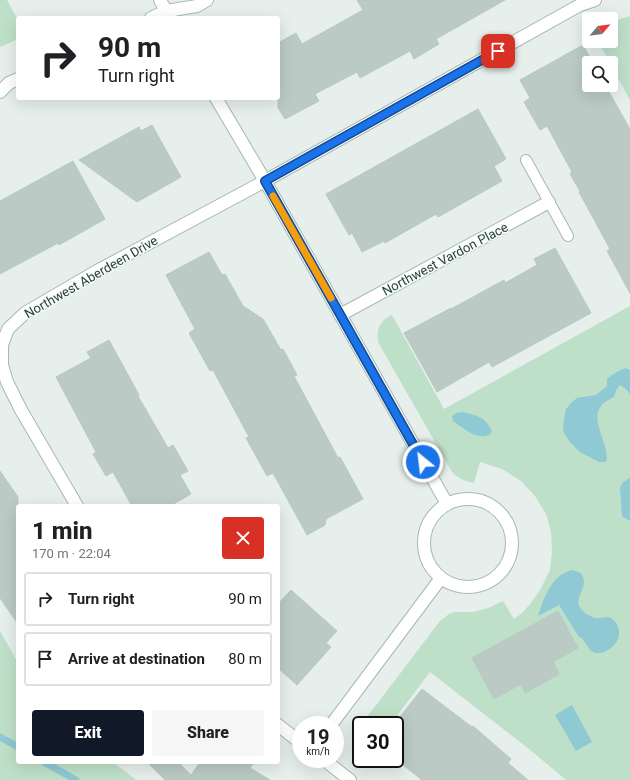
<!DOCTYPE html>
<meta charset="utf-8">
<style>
body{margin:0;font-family:Roboto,sans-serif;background:#f6f6f6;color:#202124;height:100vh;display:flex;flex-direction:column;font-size:15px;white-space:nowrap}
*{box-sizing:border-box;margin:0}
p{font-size:13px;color:#757577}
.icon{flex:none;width:22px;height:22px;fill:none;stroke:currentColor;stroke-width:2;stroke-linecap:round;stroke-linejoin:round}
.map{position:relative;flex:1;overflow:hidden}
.side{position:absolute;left:16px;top:504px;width:264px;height:260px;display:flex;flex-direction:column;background:#fff;border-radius:4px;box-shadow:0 4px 16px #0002}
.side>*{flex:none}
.guide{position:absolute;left:16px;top:16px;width:264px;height:84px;border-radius:4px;box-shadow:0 4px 16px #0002;background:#fff;color:#202124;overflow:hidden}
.needle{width:26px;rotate:61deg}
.controls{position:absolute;left:582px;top:12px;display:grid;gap:8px}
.controls a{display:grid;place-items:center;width:36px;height:36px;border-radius:4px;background:#fff;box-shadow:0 4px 16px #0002;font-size:20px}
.speed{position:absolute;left:292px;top:716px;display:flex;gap:8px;font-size:20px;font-weight:700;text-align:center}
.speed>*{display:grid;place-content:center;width:52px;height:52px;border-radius:50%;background:#fff;box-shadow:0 4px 16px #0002;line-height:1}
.speed small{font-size:10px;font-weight:400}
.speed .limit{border:2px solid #111;border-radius:6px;background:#fff;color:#111}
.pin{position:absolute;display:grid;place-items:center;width:34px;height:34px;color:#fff;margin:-17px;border-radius:8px;box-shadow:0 2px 6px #0006}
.me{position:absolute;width:44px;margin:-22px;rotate:331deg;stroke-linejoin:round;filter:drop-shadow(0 0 3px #0008)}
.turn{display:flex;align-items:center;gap:14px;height:84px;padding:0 16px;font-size:18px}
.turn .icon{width:52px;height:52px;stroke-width:2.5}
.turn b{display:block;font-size:28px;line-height:34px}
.round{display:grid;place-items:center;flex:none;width:42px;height:42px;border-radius:4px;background:#f6f6f6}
.head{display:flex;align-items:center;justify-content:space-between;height:68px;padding:0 16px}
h1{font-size:24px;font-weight:800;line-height:30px}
.primary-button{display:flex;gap:8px;margin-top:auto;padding:8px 16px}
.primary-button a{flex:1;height:46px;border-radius:4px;background:#111827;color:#fff;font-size:16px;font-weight:800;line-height:46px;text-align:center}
.primary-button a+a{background:#f6f6f6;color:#202124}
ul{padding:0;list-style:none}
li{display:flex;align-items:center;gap:12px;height:54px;margin:0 8px 6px;padding:0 8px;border:2px solid #e0e0e0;border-radius:4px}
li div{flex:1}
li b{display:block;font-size:15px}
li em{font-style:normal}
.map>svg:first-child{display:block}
.green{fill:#bfe0c8}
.water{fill:#8ec9d4}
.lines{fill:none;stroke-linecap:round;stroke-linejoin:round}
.stream{stroke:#8ec9d4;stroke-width:7}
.building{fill:#bbcac4;stroke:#b8c9c2}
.service-casing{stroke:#a8b8b2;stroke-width:12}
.minor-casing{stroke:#a8b8b2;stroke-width:14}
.secondary-casing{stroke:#a4bbb3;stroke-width:14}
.service{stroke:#fff;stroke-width:10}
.minor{stroke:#fff;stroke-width:12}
.secondary{stroke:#fff;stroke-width:12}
.route-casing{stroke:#114b97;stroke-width:10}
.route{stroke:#1a73e8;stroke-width:7}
.slow{stroke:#f59e0b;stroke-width:7}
.labels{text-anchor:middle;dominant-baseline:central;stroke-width:3;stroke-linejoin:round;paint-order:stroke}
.street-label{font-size:13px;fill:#24423a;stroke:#f7fbf9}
</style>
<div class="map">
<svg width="630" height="780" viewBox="0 0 630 780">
<rect width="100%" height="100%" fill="#e6efeb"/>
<g class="green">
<path d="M0,0H7L18,20V39L0,47Z"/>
<path d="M630,16V100L611,65V63H610L598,41H611V22Z"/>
<path d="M630,306V780H566L529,749L430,672L390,725H364L367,717L440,621L449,614L454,612H474L488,608L503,601L514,619L522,613L531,603L540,590L550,570L552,552L551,532L546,514L535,496L521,481L502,469L480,462L474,483C465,481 459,479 452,472L378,342C376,329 380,320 392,315L444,409Z"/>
<path d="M0,631L18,663V762H113L136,780H0Z"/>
<path d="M361,731V759H364L363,761C357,755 349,743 356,735C357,733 359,732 361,731Z"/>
</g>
<g class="water">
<path d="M625,368L630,370V394L626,389L620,385L616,390L614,397C610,399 604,402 601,406C589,421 611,446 606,462H599L580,452L570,442L563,431L564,419L566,409L572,402L577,398L596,395L607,386V379C613,374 618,371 625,368Z"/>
<path d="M463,412C477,416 485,416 492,431L489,435C476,440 463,428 453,421L452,416L456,413Z"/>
<path d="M630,478V520H628L622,516L620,488L623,482Z"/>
<path d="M572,570L581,573C582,576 584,578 584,582C584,590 576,598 579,606C582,612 590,617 596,618C605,619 609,613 616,623C625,636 613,651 600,653C597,654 594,652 591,651L582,638L579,637L559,605L538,616C544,598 551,575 572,570Z"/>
<path d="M572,705L592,742L576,751L555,715Z"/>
</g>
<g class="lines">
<g class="stream">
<path d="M0,737L18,747"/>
<path d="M44,762L76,780"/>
</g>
</g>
<g class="building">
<path d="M357,0H505L436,39L439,44L414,59L410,51L360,78L357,72L315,94L319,101L285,119L278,108V43L296,33L302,44L363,10Z"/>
<path d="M583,45L593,63H589V85H605L630,129V293L607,251L610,249L579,192L580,191L570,174L572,172L547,126L540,130L524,102L530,98L520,80Z"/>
<path d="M478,109L506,159L494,166L502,181L438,217L436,214L385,243L384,241L362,252L352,233L349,235L326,194Z"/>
<path d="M152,125L181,177L137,202L79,160L139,127L141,131Z"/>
<path d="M73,161L105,219L59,245L58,243L0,274V201Z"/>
<path d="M555,248L591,313L492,367L489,362L437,392L404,333L451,308V309L504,280L505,283L537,265L534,259Z"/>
<path d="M209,252L222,275L225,274L243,306L263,319L281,350L283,349L297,375L294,376L338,458L340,457L363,499L326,519L325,525L307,535L273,473L267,476L246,438L249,437L213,370L210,371L189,333L195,329L166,275Z"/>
<path d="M109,340L139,395L138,396L168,448L173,445L188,471L180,475L191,494L170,506H132L113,472L106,476L93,454L96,452L56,377L91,358L87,352Z"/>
<path d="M0,471L18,497V624L0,598Z"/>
<path d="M291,590L337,631L326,643L331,647L297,685L278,668V604Z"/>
<path d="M558,611L578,648L553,662L559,674L525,693L521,684L494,699L472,658Z"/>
<path d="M422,689L472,727L473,726L511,759L508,763L528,780H422L398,761L405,752L395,744V723Z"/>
<path d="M147,762H178L191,775L200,762H254L250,768L270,780H165Z"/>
</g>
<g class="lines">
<defs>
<path id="service" d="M526,160L568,236"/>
<g id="minor">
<path d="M160,0L170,18"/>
<path d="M216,98L265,181L447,504"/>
<path d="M340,315L549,202"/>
<circle cx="468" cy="543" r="44"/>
<path d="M77,506L21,410L7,382L2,365V345L8,329L25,313L97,271L265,181L580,5L595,0"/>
<path d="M278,725L301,743"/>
<path d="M331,725L441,578"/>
<path d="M323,759L350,780"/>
</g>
<g id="secondary">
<path d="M151,18L166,11L197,6L207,0"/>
<path d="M0,92L9,83L18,79"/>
</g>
</defs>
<use href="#service" class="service-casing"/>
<use href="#minor" class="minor-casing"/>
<use href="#secondary" class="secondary-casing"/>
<use href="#service" class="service"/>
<use href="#minor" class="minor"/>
<use href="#secondary" class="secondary"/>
</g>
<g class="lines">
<defs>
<path id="route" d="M423,462L265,181L498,51"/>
</defs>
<use href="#route" class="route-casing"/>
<use href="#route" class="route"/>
<path class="slow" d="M273,196L331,298"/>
</g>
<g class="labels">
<g class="street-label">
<text transform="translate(445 259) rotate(-28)">Northwest Vardon Place</text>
<text transform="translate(91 277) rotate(-30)">Northwest Aberdeen Drive</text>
</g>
</g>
</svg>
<div class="controls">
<a><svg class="needle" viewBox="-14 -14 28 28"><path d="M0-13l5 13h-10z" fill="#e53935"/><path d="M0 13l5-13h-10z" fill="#757577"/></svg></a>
<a><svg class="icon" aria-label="search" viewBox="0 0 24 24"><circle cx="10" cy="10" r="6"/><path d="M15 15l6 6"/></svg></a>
</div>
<div class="speed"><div>19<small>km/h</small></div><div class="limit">30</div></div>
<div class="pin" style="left:498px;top:51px;background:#d93025"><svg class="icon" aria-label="arrive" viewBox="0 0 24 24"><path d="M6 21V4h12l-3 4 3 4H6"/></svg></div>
<svg class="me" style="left:423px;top:462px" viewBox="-20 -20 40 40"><circle r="17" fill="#1a73e8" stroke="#fff" stroke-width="3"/><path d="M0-11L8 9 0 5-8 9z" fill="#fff"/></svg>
<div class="guide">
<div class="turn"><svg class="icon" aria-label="right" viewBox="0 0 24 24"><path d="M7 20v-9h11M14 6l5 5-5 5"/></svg><div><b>90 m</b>Turn right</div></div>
</div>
<section class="side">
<div class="head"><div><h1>1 min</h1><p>170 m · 22:04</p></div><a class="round" style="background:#d93025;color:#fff"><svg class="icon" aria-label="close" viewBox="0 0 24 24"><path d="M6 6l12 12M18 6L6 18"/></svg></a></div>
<ul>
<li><svg class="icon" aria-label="right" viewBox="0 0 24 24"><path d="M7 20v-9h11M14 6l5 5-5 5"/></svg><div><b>Turn right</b></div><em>90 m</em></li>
<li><svg class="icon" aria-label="arrive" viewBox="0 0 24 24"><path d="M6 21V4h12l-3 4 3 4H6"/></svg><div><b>Arrive at destination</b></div><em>80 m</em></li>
</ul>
<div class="primary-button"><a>Exit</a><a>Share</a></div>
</section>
</div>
